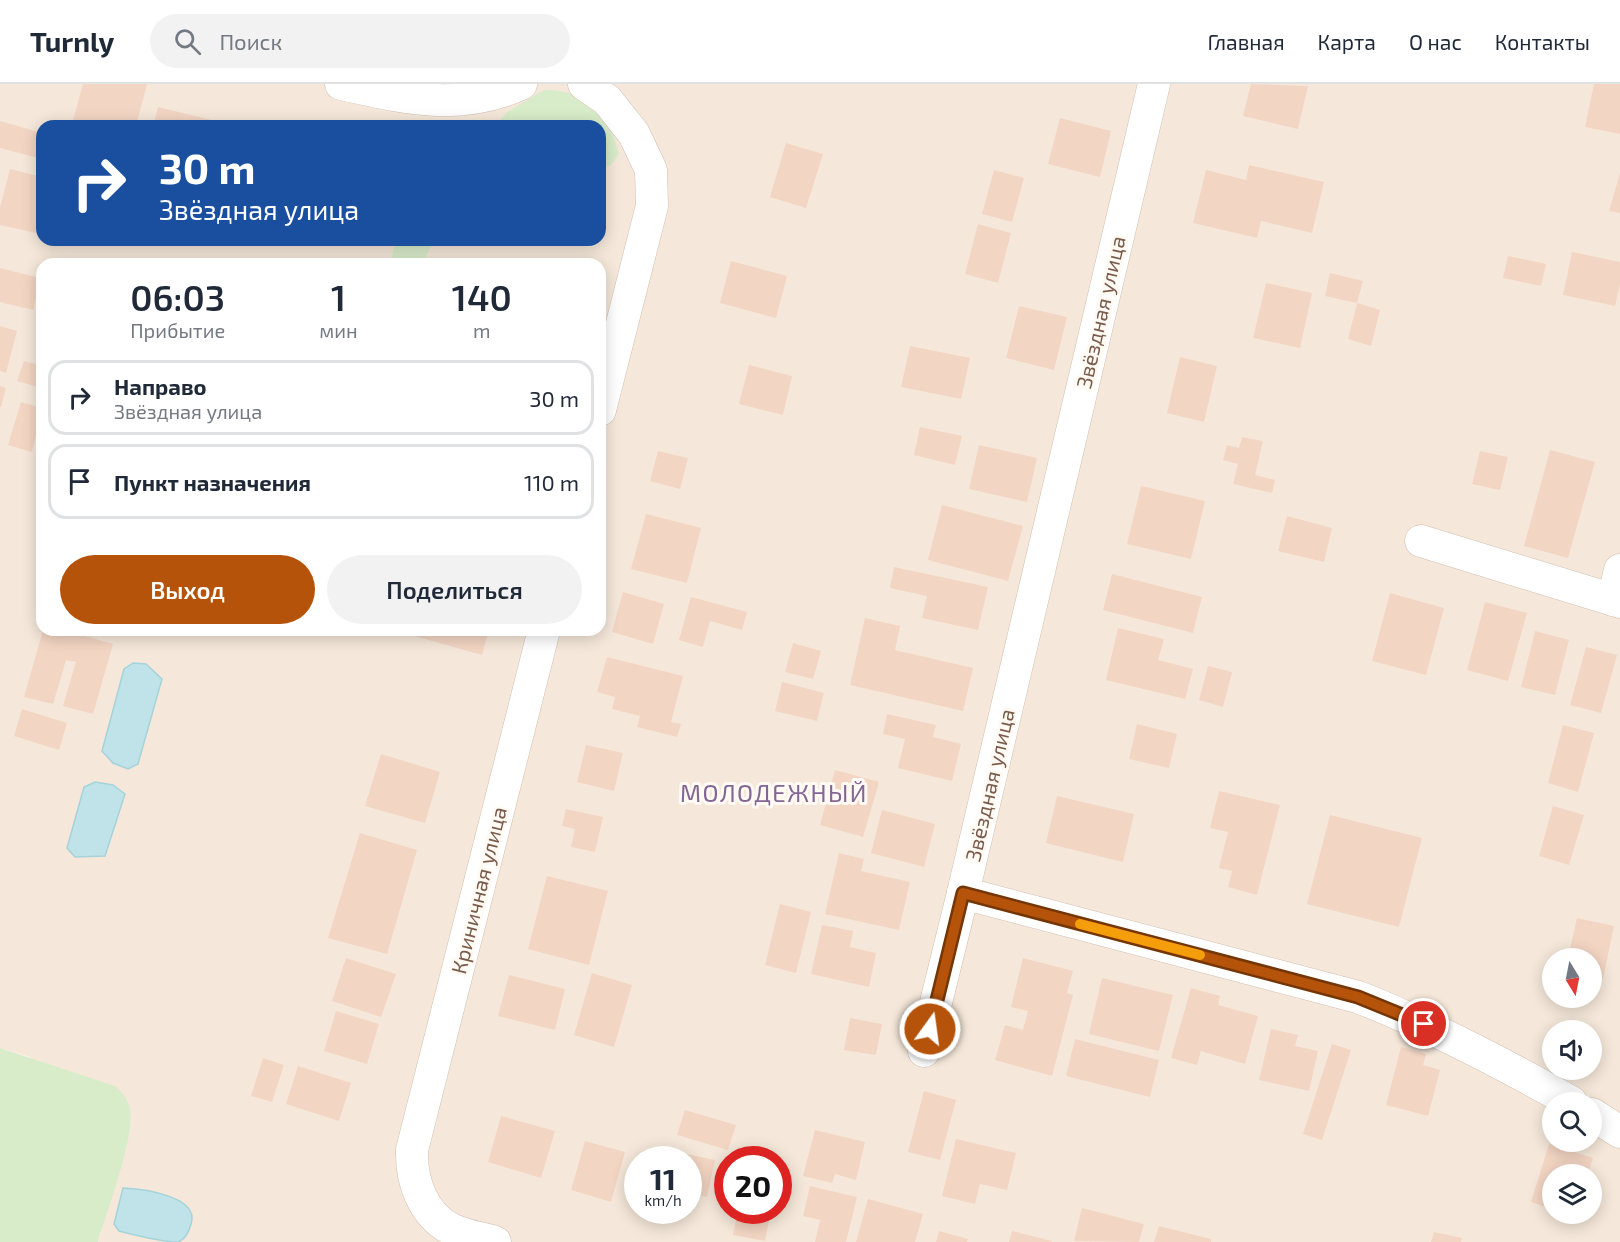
<!DOCTYPE html>
<html lang="ru">
<meta charset="utf-8">
<style>
body{margin:0;font-family:"Exo 2",sans-serif;background:#f2f2f3;color:#1f2937;height:100vh;display:flex;flex-direction:column;font-size:22px;white-space:nowrap}
*{box-sizing:border-box;margin:0}
p{font-size:20px;color:#747a83}
.icon{flex:none;width:33px;height:33px;fill:none;stroke:currentColor;stroke-width:2;stroke-linecap:round;stroke-linejoin:round}
.map{position:relative;flex:1;overflow:hidden}
.details{position:absolute;left:36px;top:174px;width:570px;height:378px;display:flex;flex-direction:column;background:#fff;border-radius:18px;box-shadow:0 3px 15px #0003}
.details>*{flex:none}
.banner{position:absolute;left:36px;top:36px;width:570px;height:126px;border-radius:18px;box-shadow:0 3px 15px #0003;background:#1a4fa0;color:#fff;overflow:hidden}
.needle{width:39px;rotate:170deg}
.buttons{position:absolute;left:1542px;top:864px;display:grid;gap:12px}
.buttons a{display:grid;place-items:center;width:60px;height:60px;border-radius:50%;background:#fff;box-shadow:0 3px 15px #0003;font-size:30px}
.speed{position:absolute;left:624px;top:1062px;display:flex;gap:12px;font-size:30px;font-weight:700;text-align:center}
.speed>*{display:grid;place-content:center;width:78px;height:78px;border-radius:50%;background:#fff;box-shadow:0 3px 15px #0003;line-height:1}
.speed small{font-size:15px;font-weight:400}
.speed .limit{border:9px solid #d22;background:#fff;color:#111}
.pin{position:absolute;display:grid;place-items:center;width:51px;height:51px;color:#fff;margin:-26px;border:3px solid #fff;border-radius:50%;box-shadow:0 2px 6px #0007}
.me{position:absolute;width:66px;margin:-33px;rotate:14deg;stroke-linejoin:round;filter:drop-shadow(0 0 4px #0008)}
.turn{display:flex;align-items:center;gap:21px;height:126px;padding:0 24px;font-size:27px}
.turn .icon{width:78px;height:78px;stroke-width:2.5}
.turn b{display:block;font-size:42px;line-height:51px}
.eta{display:flex;justify-content:space-evenly;align-items:center;height:102px;text-align:center}
.eta b{font-size:36px;font-weight:600;line-height:42px}
.action{display:flex;gap:12px;margin-top:auto;padding:12px 24px}
.action a{flex:1;height:69px;border-radius:36px;background:#b45309;color:#fff;font-size:24px;font-weight:600;line-height:69px;text-align:center}
.action a+a{background:#f2f2f3;color:#1f2937}
ul{padding:0;list-style:none}
li{display:flex;align-items:center;gap:18px;height:75px;margin:0 12px 9px;padding:0 12px;border:3px solid #e0e1e3;border-radius:18px}
li div{flex:1}
li b{display:block;font-size:22px}
li em{font-style:normal}
header{display:flex;align-items:center;gap:36px;box-sizing:border-box;height:84px;padding:0 30px;background:#fff;border-bottom:2px solid #e0e1e3}
header strong{font-size:28px}
nav{display:flex;gap:33px;margin-inline-start:auto;font-size:21px}
.search{width:420px;height:54px;background:#f2f2f3;display:flex;align-items:center;gap:15px;box-sizing:border-box;padding:0 21px;border-radius:33px;color:#747a83;font-size:22px}
.map>svg:first-child{display:block}
.residential{fill:#f5e8da;fill-rule:evenodd}
.green{fill:#d8ecc9}
.water{fill:#bfe3e8;stroke:#a5d3da;stroke-width:1.5}
.building{fill:#f3d5c3}
.lines{fill:none;stroke-linecap:round;stroke-linejoin:round}
.minor-casing{stroke:#d1beb0;stroke-width:33}
.minor{stroke:#fff;stroke-width:32}
.route-casing{stroke:#753606;stroke-width:15}
.route{stroke:#b45309;stroke-width:10}
.slow{stroke:#f59e0b;stroke-width:10}
.labels{text-anchor:middle;dominant-baseline:central;stroke-width:6;stroke-linejoin:round;paint-order:stroke}
.street-label{font-size:21px;fill:#7a5c4d;stroke:#fffaf3}
.quarter-label{font-size:24px;letter-spacing:1.5px;fill:#846695;stroke:#fffaf3}
</style>
<header>
<strong>Turnly</strong>
<div class="search"><svg class="icon" aria-label="search" viewBox="0 0 24 24"><circle cx="10" cy="10" r="6"/><path d="M15 15l6 6"/></svg>Поиск</div>
<nav><a>Главная</a><a>Карта</a><a>О нас</a><a>Контакты</a></nav>
</header>
<div class="map">
<svg width="1620" height="1158" viewBox="0 0 1620 1158">
<rect width="100%" height="100%" fill="#fdf6ec"/>
<path class="residential" d="M0,0H1620V1158H98L127,1058L30,973L0,964ZM42,42H600V156H42ZM42,180H600V546H42ZM1552,874H1592V914H1552ZM1552,946H1592V986H1552ZM1552,1018H1592V1058H1552ZM638,1076H688V1126H638ZM728,1076H778V1126H728ZM1552,1090H1592V1130H1552Z"/>
<g class="green">
<path d="M544,6C587,6 609,30 619,70L610,82L600,83V42H495L507,28Z"/>
<path d="M396,156H434L422,180H390Z"/>
<path d="M0,964L115,1002C123,1009 128,1015 130,1025C135,1054 107,1127 98,1158H0Z"/>
</g>
<g class="water">
<path d="M133,579L146,580L162,595L138,680L128,685L113,679L102,667L124,585Z"/>
<path d="M95,698L113,701L125,710L105,772L75,773L67,764L84,703Z"/>
<path d="M123,1104C143,1105 200,1112 191,1140C189,1148 186,1155 178,1158C161,1158 135,1151 119,1147L114,1140Z"/>
</g>
<g class="building">
<path d="M83,0H147L136,42H96L73,36Z"/>
<path d="M1251,0L1308,2L1298,45L1243,32Z"/>
<path d="M1594,0H1620V50L1585,43Z"/>
<path d="M158,23L232,41V42H153Z"/>
<path d="M1060,34L1111,47L1100,93L1048,80Z"/>
<path d="M0,37L42,49V75L0,64Z"/>
<path d="M291,37L308,41V42H290Z"/>
<path d="M786,59L823,70L806,124L770,113Z"/>
<path d="M1249,81L1324,98L1312,149L1261,137L1257,154L1193,139L1206,86L1246,96Z"/>
<path d="M10,85L42,93V127L36,149L0,141V124Z"/>
<path d="M994,86L1024,94L1012,138L982,130Z"/>
<path d="M1620,89V129L1609,127Z"/>
<path d="M978,140L1011,149L998,199L965,190Z"/>
<path d="M1572,168L1620,178V200L1615,222L1563,211Z"/>
<path d="M1508,172L1546,180L1541,202L1503,194Z"/>
<path d="M731,177L787,192L776,234L720,219Z"/>
<path d="M0,184L40,194L33,226L0,218Z"/>
<path d="M1330,189L1363,197L1357,219L1380,226L1371,262L1348,255L1357,219L1325,212Z"/>
<path d="M1266,199L1312,209L1300,264L1253,254Z"/>
<path d="M1019,222L1067,233L1054,286L1006,274Z"/>
<path d="M0,242L17,247L6,289L0,287Z"/>
<path d="M910,262L970,274L961,315L901,303Z"/>
<path d="M1180,273L1217,282L1204,338L1167,329Z"/>
<path d="M24,277L42,282V304L17,297Z"/>
<path d="M749,281L792,292L783,331L739,320Z"/>
<path d="M0,302L6,304L1,323H0Z"/>
<path d="M21,318L42,324L32,368L8,361Z"/>
<path d="M920,343L962,352L955,381L914,371Z"/>
<path d="M1242,353L1263,357L1255,391L1275,396L1272,409L1233,400L1238,380L1223,376L1227,361L1239,364Z"/>
<path d="M979,361L1037,374L1027,418L969,405Z"/>
<path d="M1550,366L1595,378L1568,474L1524,462Z"/>
<path d="M658,367L688,374L680,405L650,397Z"/>
<path d="M1480,367L1508,373L1500,406L1472,400Z"/>
<path d="M1141,402L1205,417L1191,475L1127,460Z"/>
<path d="M942,421L1023,442L1008,497L928,476Z"/>
<path d="M646,430L701,444L687,499L631,485Z"/>
<path d="M1287,432L1332,444L1324,478L1278,467Z"/>
<path d="M894,483L988,503L978,546L922,534L927,512L890,504Z"/>
<path d="M1112,490L1202,513L1193,549L1103,526Z"/>
<path d="M623,508L664,520L653,560L612,548Z"/>
<path d="M1390,509L1444,524L1426,591L1372,577Z"/>
<path d="M691,513L747,528L742,546L710,537L703,563L679,556Z"/>
<path d="M1485,518L1527,529L1508,597L1467,586Z"/>
<path d="M865,534L900,542L895,566L973,584L963,627L850,601Z"/>
<path d="M1118,544L1164,555L1158,576L1193,585L1185,615L1106,596Z"/>
<path d="M43,546H63L113,560L93,630L63,622L76,578L66,576L53,620L24,613Z"/>
<path d="M400,546H489L482,571L400,548Z"/>
<path d="M1535,547L1569,556L1555,611L1521,603Z"/>
<path d="M793,559L821,567L813,595L785,588Z"/>
<path d="M1586,563L1617,571L1601,629L1570,621Z"/>
<path d="M607,573L683,592L671,638L681,640L677,653L637,643L640,632L612,625L615,613L597,608Z"/>
<path d="M1208,582L1232,588L1223,623L1199,616Z"/>
<path d="M782,598L824,609L817,637L775,627Z"/>
<path d="M22,625L67,639L59,666L14,652Z"/>
<path d="M887,630L936,641L933,653L961,660L952,697L898,684L905,655L883,650Z"/>
<path d="M1137,640L1177,650L1169,684L1129,675Z"/>
<path d="M1563,641L1594,649L1578,708L1548,699Z"/>
<path d="M586,661L623,669L614,707L577,698Z"/>
<path d="M381,670L440,688L425,739L365,722Z"/>
<path d="M835,686L879,698L863,753L820,741Z"/>
<path d="M1219,707L1280,721L1257,811L1228,803L1232,787L1219,784L1228,748L1210,744Z"/>
<path d="M1057,712L1134,730L1123,778L1046,759Z"/>
<path d="M1553,722L1584,731L1569,781L1539,772Z"/>
<path d="M566,725L603,733L595,768L571,763L575,745L562,742Z"/>
<path d="M882,726L935,740L924,783L871,769Z"/>
<path d="M1330,731L1422,754L1399,843L1307,820Z"/>
<path d="M360,749L417,766L387,870L328,854Z"/>
<path d="M839,769L864,775L861,787L910,798L899,846L825,830Z"/>
<path d="M547,792L608,807L589,881L528,865Z"/>
<path d="M780,820L811,828L796,889L765,881Z"/>
<path d="M1577,834L1614,842L1603,895L1592,893V874H1568Z"/>
<path d="M822,841L853,847L850,863L876,869L869,903L811,890Z"/>
<path d="M346,874L396,890L381,933L332,917Z"/>
<path d="M1023,874L1073,887L1067,909L1073,911L1052,992L995,976L1005,941L1023,946L1028,927L1011,923Z"/>
<path d="M592,889L632,901L614,963L574,951Z"/>
<path d="M509,891L565,905L555,946L498,932Z"/>
<path d="M1102,894L1173,911L1159,967L1089,950Z"/>
<path d="M1191,904L1220,912L1218,921L1258,932L1245,980L1201,967L1197,981L1171,974Z"/>
<path d="M336,927L379,940L367,980L324,967Z"/>
<path d="M850,934L882,940L876,971L844,966Z"/>
<path d="M1271,945L1298,951L1295,962L1318,967L1309,1007L1259,996Z"/>
<path d="M1075,955L1159,976L1150,1013L1066,992Z"/>
<path d="M1332,960L1351,966L1322,1056L1303,1050Z"/>
<path d="M1401,963L1426,970L1423,981L1440,986L1428,1032L1386,1021Z"/>
<path d="M263,974L284,981L272,1018L251,1012Z"/>
<path d="M298,982L351,999L339,1037L286,1020Z"/>
<path d="M924,1007L956,1016L940,1076L908,1068Z"/>
<path d="M685,1026L736,1041L728,1066L677,1051Z"/>
<path d="M501,1032L555,1047L541,1094L488,1078Z"/>
<path d="M815,1046L865,1058L856,1096L835,1090L832,1099L803,1092Z"/>
<path d="M956,1055L1016,1069L1007,1106L980,1100L975,1120L942,1112Z"/>
<path d="M585,1057L625,1068L611,1118L571,1106Z"/>
<path d="M1549,1060L1593,1074L1588,1090H1552V1125L1531,1118Z"/>
<path d="M668,1066L715,1076L707,1113L688,1109V1076H666Z"/>
<path d="M810,1102L857,1113L846,1158H815L820,1136L803,1132Z"/>
<path d="M868,1115L923,1130L915,1158H856Z"/>
<path d="M1082,1124L1144,1140L1139,1158L1074,1157Z"/>
<path d="M654,1126H681L679,1137L653,1131Z"/>
<path d="M738,1126H771L765,1157L733,1151Z"/>
<path d="M1159,1142L1211,1155V1158H1154Z"/>
<path d="M939,1147L968,1155L967,1158H936Z"/>
<path d="M1012,1147L1052,1157V1158H1009Z"/>
<path d="M1434,1148L1462,1154L1461,1158H1431Z"/>
</g>
<g class="lines">
<defs>
<g id="minor">
<path d="M341,0C405,14 459,28 521,0"/>
<path d="M584,0L607,16L634,50L651,86L652,122L600,326"/>
<path d="M1154,0L963,809L1358,913C1432,942 1502,979 1571,1018"/>
<path d="M1421,457L1620,518"/>
<path d="M1613,516L1620,486"/>
<path d="M924,967L963,809"/>
<path d="M1592,1030L1620,1048"/>
<path d="M495,1158C482,1154 466,1152 453,1146C423,1132 411,1097 412,1066L544,546"/>
</g>
</defs>
<use href="#minor" class="minor-casing"/>
<use href="#minor" class="minor"/>
</g>
<g class="lines">
<defs>
<path id="route" d="M930,945L963,809L1358,913L1424,940"/>
</defs>
<use href="#route" class="route-casing"/>
<use href="#route" class="route"/>
<path class="slow" d="M1080,840L1200,871"/>
</g>
<g class="labels">
<g class="street-label">
<text transform="translate(1100 228) rotate(-77)">Звёздная улица</text>
<text transform="translate(989 701) rotate(-77)">Звёздная улица</text>
<text transform="translate(478 806) rotate(-76)">Криничная улица</text>
</g>
<g class="quarter-label">
<text x="774" y="708">МОЛОДЕЖНЫЙ</text>
</g>
</g>
</svg>
<div class="buttons">
<a><svg class="needle" viewBox="-14 -14 28 28"><path d="M0-13l5 13h-10z" fill="#e53935"/><path d="M0 13l5-13h-10z" fill="#747a83"/></svg></a>
<a><svg class="icon" aria-label="sound" viewBox="0 0 24 24"><path d="M4 9h4l5-4v14l-5-4H4zM17 9q2 3 0 6"/></svg></a>
<a><svg class="icon" aria-label="search" viewBox="0 0 24 24"><circle cx="10" cy="10" r="6"/><path d="M15 15l6 6"/></svg></a>
<a><svg class="icon" aria-label="layers" viewBox="0 0 24 24"><path d="M12 4l9 5-9 5-9-5zM3 14l9 5 9-5"/></svg></a>
</div>
<div class="speed"><div>11<small>km/h</small></div><div class="limit">20</div></div>
<div class="pin" style="left:1424px;top:940px;background:#d93025"><svg class="icon" aria-label="arrive" viewBox="0 0 24 24"><path d="M6 21V4h12l-3 4 3 4H6"/></svg></div>
<svg class="me" style="left:930px;top:945px" viewBox="-20 -20 40 40"><circle r="17" fill="#b45309" stroke="#fff" stroke-width="3"/><path d="M0-11L8 9 0 5-8 9z" fill="#fff"/></svg>
<div class="banner">
<div class="turn"><svg class="icon" aria-label="right" viewBox="0 0 24 24"><path d="M7 20v-9h11M14 6l5 5-5 5"/></svg><div><b>30 m</b>Звёздная улица</div></div>
</div>
<section class="details">
<div class="eta">
<div><b>06:03</b><p>Прибытие</p></div>
<div><b>1</b><p>мин</p></div>
<div><b>140</b><p>m</p></div>
</div>
<ul>
<li><svg class="icon" aria-label="right" viewBox="0 0 24 24"><path d="M7 20v-9h11M14 6l5 5-5 5"/></svg><div><b>Направо</b><p>Звёздная улица</p></div><em>30 m</em></li>
<li><svg class="icon" aria-label="arrive" viewBox="0 0 24 24"><path d="M6 21V4h12l-3 4 3 4H6"/></svg><div><b>Пункт назначения</b></div><em>110 m</em></li>
</ul>
<div class="action"><a>Выход</a><a>Поделиться</a></div>
</section>
</div>
